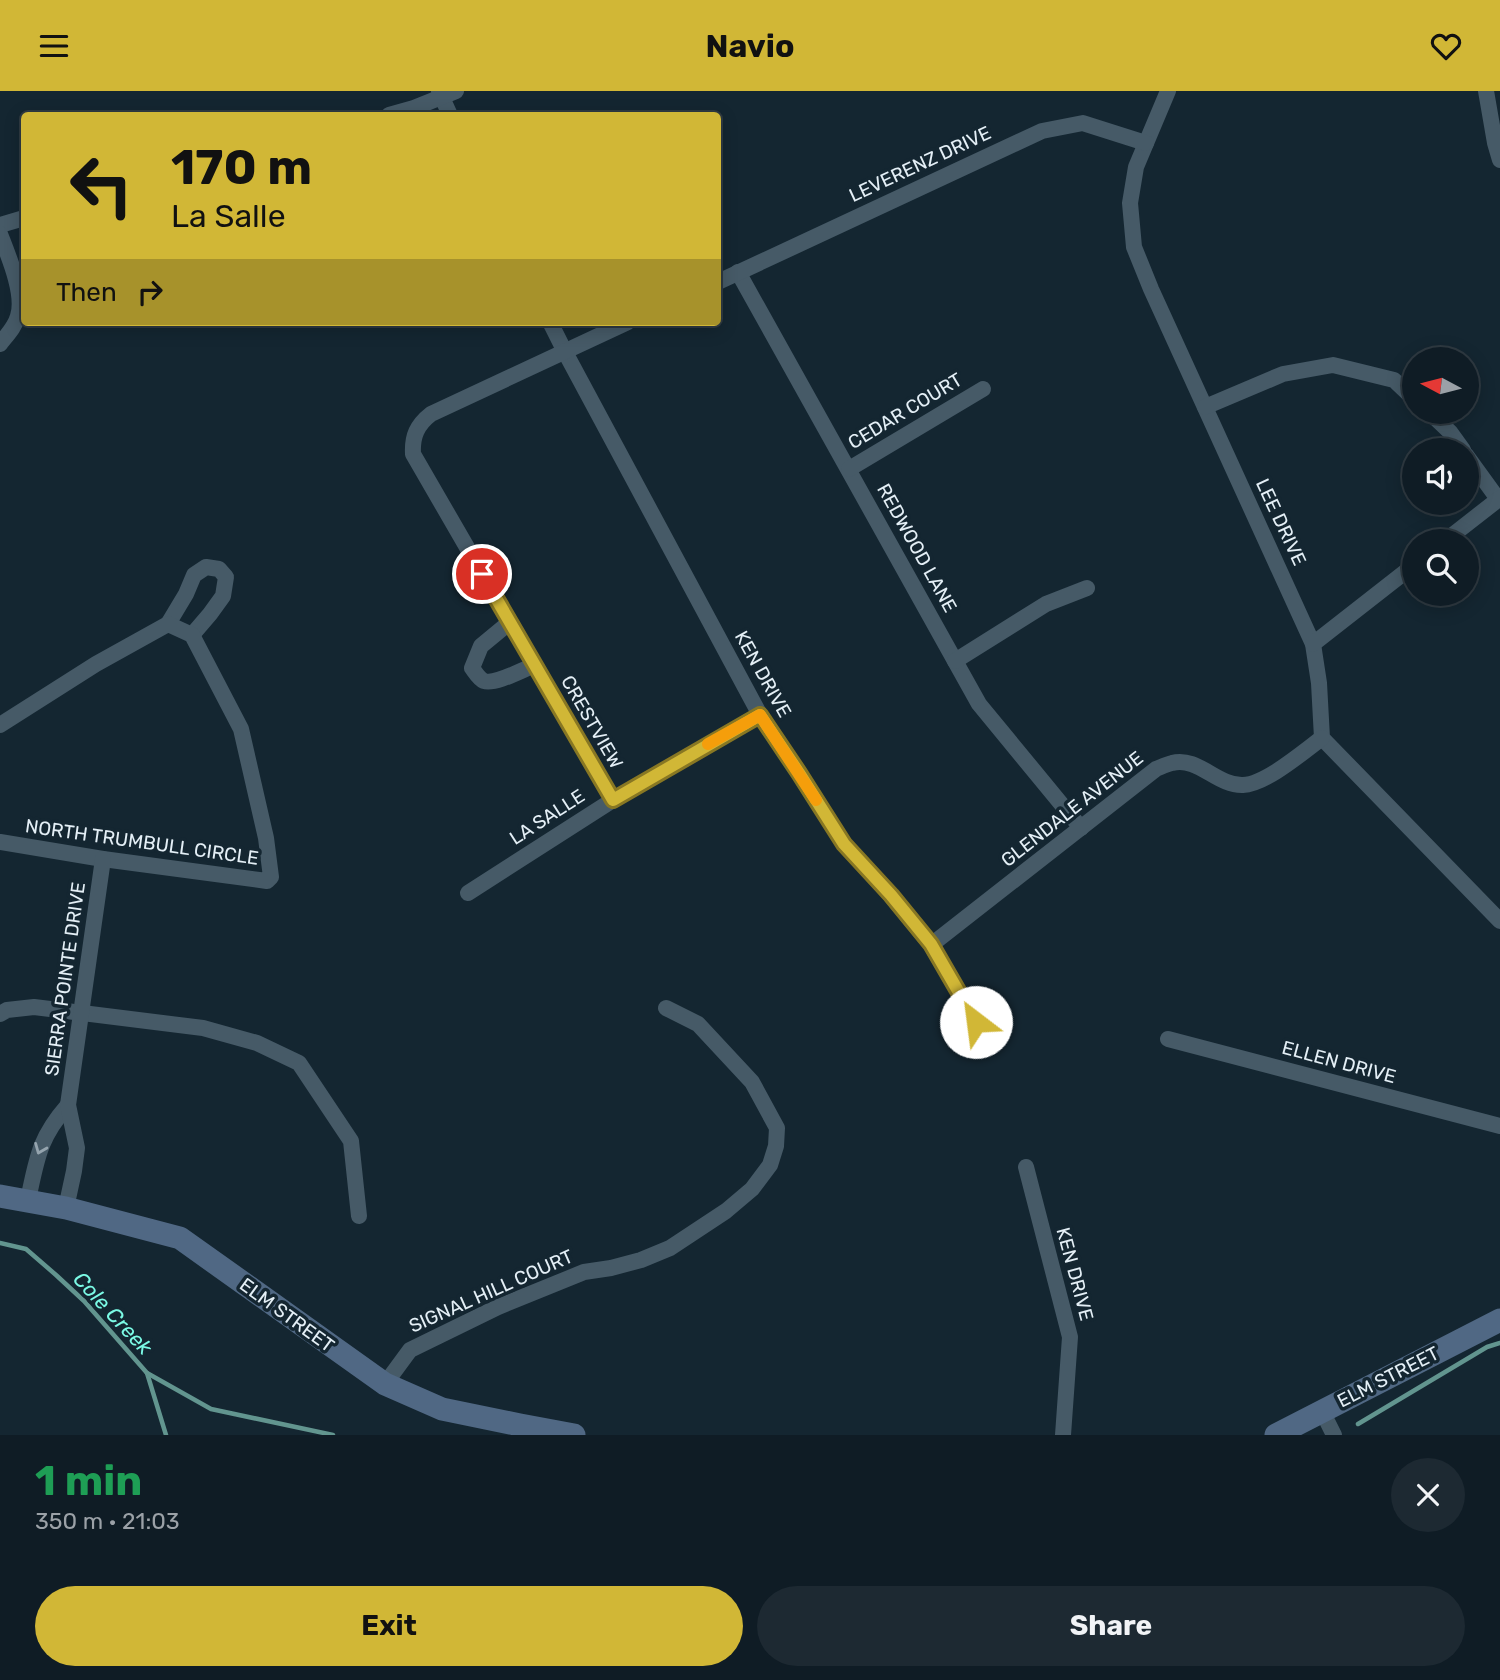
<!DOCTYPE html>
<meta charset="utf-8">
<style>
body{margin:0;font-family:Rubik,sans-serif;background:#1d2932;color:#f1f3f6;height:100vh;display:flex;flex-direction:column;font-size:26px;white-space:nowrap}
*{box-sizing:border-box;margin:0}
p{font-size:23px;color:#9ba1a7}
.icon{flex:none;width:38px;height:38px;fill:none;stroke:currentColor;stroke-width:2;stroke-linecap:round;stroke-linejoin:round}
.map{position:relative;height:1344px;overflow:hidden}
.details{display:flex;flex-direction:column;background:#0f1c25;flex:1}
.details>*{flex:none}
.guide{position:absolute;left:21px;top:21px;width:700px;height:214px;border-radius:7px;box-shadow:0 4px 18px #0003,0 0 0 2px #2f3a42;background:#d1b736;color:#111;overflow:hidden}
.needle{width:46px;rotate:277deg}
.fabs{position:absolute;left:1402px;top:256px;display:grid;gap:14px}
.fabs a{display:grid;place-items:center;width:77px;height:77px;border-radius:50%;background:#0f1c25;box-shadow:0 4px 18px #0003,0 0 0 2px #2f3a42;font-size:35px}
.pin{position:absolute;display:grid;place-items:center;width:60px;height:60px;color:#fff;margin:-30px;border:4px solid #fff;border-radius:50%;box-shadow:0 2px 7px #0007}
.me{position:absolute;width:77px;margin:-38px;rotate:330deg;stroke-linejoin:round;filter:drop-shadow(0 0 5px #0008)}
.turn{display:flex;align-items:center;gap:24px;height:147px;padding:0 35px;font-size:32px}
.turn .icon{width:91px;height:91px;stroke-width:2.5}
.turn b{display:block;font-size:49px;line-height:60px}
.then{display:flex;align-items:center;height:66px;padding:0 35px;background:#0003;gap:14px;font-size:26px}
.round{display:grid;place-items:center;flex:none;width:74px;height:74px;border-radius:37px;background:#1d2932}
.overview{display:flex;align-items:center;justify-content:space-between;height:119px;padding:0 35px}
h1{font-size:42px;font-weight:700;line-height:52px;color:#1e9e55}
.primary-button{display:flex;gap:14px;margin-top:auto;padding:14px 35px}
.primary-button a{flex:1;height:80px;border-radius:42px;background:#d1b736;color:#111;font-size:28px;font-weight:700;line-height:80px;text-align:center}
.primary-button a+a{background:#1d2932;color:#f1f3f6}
header{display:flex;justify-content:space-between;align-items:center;height:91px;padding:0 35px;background:#d1b736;color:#111;font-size:32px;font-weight:700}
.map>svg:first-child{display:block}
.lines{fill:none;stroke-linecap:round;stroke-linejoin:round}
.stream{stroke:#62958f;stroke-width:4.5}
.street{stroke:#465a67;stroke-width:16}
.secondary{stroke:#506884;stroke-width:23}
.oneway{stroke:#95a4ae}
.route-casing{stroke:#887723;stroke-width:18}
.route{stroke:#d1b736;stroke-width:12}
.slow{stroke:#f59e0b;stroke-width:12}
.labels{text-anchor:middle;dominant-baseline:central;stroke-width:7;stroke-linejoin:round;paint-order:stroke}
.street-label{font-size:19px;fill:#e4eff6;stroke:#142631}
.water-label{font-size:21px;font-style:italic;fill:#7bfae5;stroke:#142631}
</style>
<header><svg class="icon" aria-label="menu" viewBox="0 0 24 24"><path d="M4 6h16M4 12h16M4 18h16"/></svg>Navio<svg class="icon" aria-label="heart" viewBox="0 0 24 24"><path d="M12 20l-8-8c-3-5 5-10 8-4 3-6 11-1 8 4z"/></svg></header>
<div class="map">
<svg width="1500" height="1344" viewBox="0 0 1500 1344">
<rect width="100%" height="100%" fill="#142631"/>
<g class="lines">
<g class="stream">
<path d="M0,1152L26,1158L56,1184L84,1210L147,1282L166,1344"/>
<path d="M147,1282L211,1318L333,1344"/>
<path d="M1358,1333L1487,1256L1500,1252"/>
</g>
<g class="street">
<path d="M439,0L450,24"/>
<path d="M1168,0L1136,76L1130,112L1134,156L1151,198L1313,553L1319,592L1322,647L1500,830"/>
<path d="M1486,0L1495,52L1500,69"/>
<path d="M389,24L414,17L456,0"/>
<path d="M0,134L24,127"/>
<path d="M0,143C8,164 25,203 18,225C15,236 7,244 0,253"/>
<path d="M738,181L979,613L1081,737"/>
<path d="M718,191L1042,40L1083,32L1146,52"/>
<path d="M550,231L565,261L760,624L799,682L844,753L891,805L931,854L976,931"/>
<path d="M1205,316L1283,283L1333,274L1394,289L1414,308"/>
<path d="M1428,320L1450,341L1463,359"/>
<path d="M1466,364L1498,408"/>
<path d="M849,378L983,298"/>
<path d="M1445,450L1500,407"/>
<path d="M510,531L481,555L472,577C475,581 479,588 484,590C495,594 524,578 535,574"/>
<path d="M168,533L186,503L194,484L206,476L219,478L226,486L223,505L210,523L192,544"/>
<path d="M1313,553L1414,474"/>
<path d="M955,570L1046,513L1087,497"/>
<path d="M0,634L96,573L168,533L192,544L241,638L266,747L271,786L267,790L103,768L0,751"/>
<path d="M613,709L413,363C412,345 417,334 431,323L628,231"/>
<path d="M468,802L613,709L760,624"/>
<path d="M931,854L1156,678C1161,676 1167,673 1172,672C1198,665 1217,695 1243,694C1266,693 1303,661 1322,647"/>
<path d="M0,923L7,919L34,916L203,937L257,952L299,972L351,1050L359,1125"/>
<path d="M1168,948L1500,1035"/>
<path d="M1026,1076L1070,1246L1063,1344"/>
<path d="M28,1109C37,1067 39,1047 68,1014"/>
<path d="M66,1117L74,1080L77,1057L68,1014L103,768"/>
<path d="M385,1293L410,1259L498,1216L584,1181L611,1177L641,1169L670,1157L726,1120L752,1098L770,1074L776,1055L777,1037L752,991L698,933L666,917"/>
<path d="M1322,1320L1334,1344"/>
</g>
<g class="secondary">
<path d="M0,1105L66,1117L180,1147L385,1293L442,1318L520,1334L574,1344"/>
<path d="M1276,1344L1500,1229"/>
</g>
</g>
<defs><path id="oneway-chevron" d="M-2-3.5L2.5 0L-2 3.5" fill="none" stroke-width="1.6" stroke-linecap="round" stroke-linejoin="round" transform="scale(1.75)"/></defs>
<use class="oneway" href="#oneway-chevron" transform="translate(40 1058) rotate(112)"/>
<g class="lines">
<defs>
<path id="route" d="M482,483L613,709L760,624L799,682L844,753L891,804L931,853L976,931"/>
</defs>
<use href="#route" class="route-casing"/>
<use href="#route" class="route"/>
<path class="slow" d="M708,653L760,624L816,709"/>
</g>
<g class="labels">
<g class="street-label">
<text transform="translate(920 73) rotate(-25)">LEVERENZ DRIVE</text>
<text transform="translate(905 320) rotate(-31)">CEDAR COURT</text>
<text transform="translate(1281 431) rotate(65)">LEE DRIVE</text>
<text transform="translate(917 457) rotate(61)">REDWOOD LANE</text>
<text transform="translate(763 583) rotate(61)">KEN DRIVE</text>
<text transform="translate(592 631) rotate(60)">CRESTVIEW</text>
<text transform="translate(1072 718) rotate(-38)">GLENDALE AVENUE</text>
<text transform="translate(547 726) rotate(-33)">LA SALLE</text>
<text transform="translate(142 751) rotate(8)">NORTH TRUMBULL CIRCLE</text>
<text transform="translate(65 888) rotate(-82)">SIERRA POINTE DRIVE</text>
<text transform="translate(1339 971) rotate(15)">ELLEN DRIVE</text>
<text transform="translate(1075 1183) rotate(75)">KEN DRIVE</text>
<text transform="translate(491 1200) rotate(-24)">SIGNAL HILL COURT</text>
<text transform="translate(287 1224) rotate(36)">ELM STREET</text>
<text transform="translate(1388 1286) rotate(-27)">ELM STREET</text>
</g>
<g class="water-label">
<text transform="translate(113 1222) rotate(47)">Cole Creek</text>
</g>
</g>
</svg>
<div class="fabs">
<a><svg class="needle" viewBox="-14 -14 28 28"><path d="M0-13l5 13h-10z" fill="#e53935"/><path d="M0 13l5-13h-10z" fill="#9ba1a7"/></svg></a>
<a><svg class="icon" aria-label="sound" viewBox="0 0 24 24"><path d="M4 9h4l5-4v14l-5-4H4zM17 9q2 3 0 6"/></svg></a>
<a><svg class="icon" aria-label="search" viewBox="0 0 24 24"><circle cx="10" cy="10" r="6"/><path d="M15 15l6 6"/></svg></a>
</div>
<div class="pin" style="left:482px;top:483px;background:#d93025"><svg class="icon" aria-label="arrive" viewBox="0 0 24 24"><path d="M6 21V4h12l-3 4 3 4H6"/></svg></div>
<svg class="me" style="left:976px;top:931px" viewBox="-20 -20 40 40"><circle r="19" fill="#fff"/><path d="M0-13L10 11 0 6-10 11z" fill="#d1b736"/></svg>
<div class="guide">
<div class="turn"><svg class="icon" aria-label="left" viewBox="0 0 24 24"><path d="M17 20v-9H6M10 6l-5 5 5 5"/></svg><div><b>170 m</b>La Salle</div></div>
<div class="then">Then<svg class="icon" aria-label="right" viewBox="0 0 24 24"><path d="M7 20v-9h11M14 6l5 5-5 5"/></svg></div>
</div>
</div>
<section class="details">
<div class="overview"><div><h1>1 min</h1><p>350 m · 21:03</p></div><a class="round"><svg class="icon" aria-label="close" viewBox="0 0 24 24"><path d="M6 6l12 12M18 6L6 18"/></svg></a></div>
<div class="primary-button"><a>Exit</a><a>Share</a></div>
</section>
